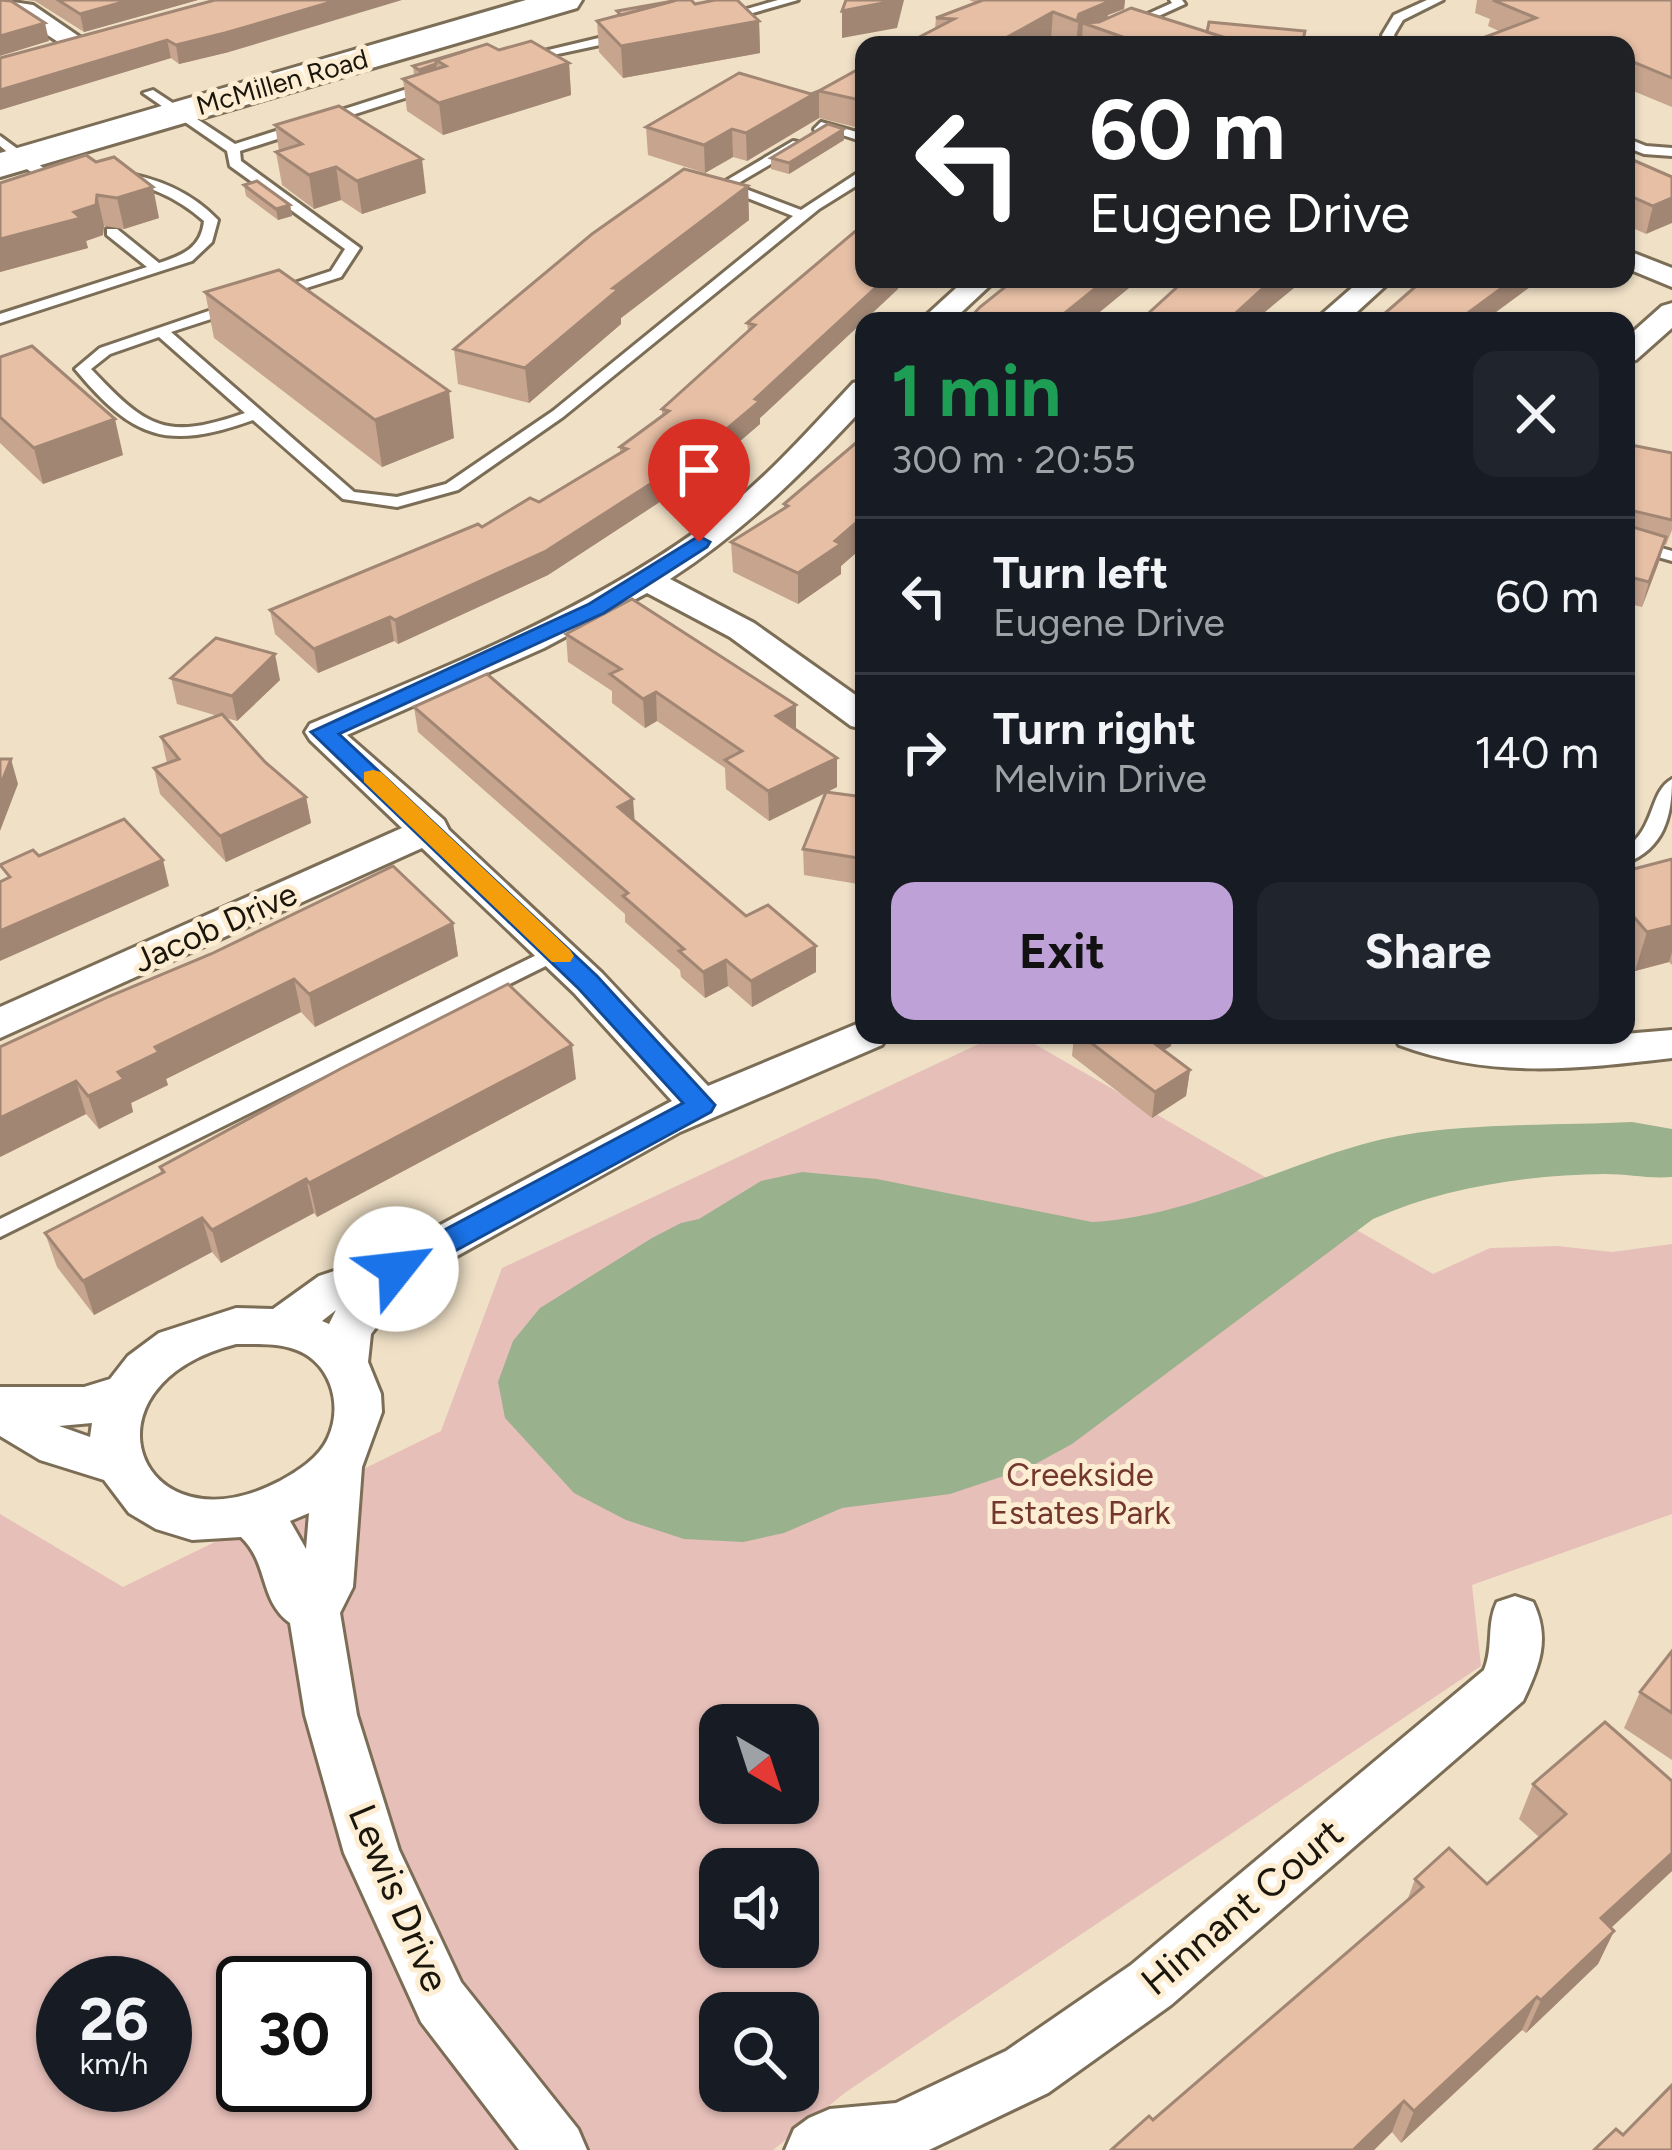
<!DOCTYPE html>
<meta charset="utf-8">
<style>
body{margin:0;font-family:Figtree,sans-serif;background:#20242c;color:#f1f3f6;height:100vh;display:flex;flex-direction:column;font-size:45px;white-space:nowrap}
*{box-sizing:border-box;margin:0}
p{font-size:39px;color:#9ea1a6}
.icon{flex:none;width:66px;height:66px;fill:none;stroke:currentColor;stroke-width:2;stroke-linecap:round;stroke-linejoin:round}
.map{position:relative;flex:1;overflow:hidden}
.sheet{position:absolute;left:855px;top:312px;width:780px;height:732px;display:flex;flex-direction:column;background:#171b24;border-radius:24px;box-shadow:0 3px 9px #0004}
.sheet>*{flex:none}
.hud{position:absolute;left:855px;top:36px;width:780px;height:252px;border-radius:24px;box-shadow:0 3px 9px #0004;background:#202124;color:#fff;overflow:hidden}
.needle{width:78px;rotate:141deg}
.controls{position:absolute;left:699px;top:1704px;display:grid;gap:24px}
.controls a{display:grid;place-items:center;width:120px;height:120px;border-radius:24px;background:#171b24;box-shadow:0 3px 9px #0004;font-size:60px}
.speed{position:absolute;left:36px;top:1956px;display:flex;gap:24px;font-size:60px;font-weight:700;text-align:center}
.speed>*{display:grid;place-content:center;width:156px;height:156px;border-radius:50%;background:#171b24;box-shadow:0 3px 9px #0004;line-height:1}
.speed small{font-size:30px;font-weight:400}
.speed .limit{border:6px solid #111;border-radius:18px;background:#fff;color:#111}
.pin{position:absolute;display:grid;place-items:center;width:102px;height:102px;color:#fff;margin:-123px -51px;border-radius:50% 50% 50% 0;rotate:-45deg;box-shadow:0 0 12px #0007}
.pin .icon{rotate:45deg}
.me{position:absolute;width:132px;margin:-66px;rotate:61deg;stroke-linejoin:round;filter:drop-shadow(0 0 9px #0008)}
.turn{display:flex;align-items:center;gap:42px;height:252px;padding:0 36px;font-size:54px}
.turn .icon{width:156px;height:156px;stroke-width:2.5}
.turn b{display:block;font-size:84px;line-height:102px}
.round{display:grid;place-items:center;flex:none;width:126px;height:126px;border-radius:24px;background:#20242c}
.summary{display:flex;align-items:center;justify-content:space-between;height:204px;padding:0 36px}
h1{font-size:72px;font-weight:700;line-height:90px;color:#1e9e55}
.action{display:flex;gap:24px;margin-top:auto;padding:24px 36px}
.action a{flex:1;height:138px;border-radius:24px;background:#bea1d6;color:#111;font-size:48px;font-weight:700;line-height:138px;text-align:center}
.action a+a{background:#20242c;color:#f1f3f6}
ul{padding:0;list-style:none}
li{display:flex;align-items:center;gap:36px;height:156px;padding:0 36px;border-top:3px solid #363941}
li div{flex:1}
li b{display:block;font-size:45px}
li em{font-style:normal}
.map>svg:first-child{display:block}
.green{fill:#e6bfb9;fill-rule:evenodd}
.water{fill:#99b18d}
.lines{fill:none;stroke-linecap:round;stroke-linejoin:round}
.lane-casing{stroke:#7b6d56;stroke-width:6}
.street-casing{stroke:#7b6d56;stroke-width:6}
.secondary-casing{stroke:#7b6d56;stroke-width:6}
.lane{fill:#fff;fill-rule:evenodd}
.street{fill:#fff;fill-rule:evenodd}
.secondary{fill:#fff;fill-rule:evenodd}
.wall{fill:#c6a48e}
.shaded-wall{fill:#a18674}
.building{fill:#e6bfa5;stroke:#a18674;stroke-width:3}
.route{fill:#1a73e8;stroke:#114b97;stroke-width:3}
.slow{fill:#f59e0b}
.labels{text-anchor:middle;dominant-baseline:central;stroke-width:10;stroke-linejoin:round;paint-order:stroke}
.far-street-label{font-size:27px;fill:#1b160c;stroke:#fcedd3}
.street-label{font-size:33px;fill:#1b160c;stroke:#fcedd3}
.park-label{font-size:33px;fill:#743730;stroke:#fcedd3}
.near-street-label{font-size:39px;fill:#1b160c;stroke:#fcedd3}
</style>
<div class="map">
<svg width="1672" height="2150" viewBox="0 0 1672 2150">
<rect width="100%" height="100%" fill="#efe0c6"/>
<path class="green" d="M998,1035H1019L1433,1274L1490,1248L1557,1246L1612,1252L1672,1244V1514L1472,1585L1481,1666L846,2092L773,2150H0V1514L123,1587L441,1431L502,1268ZM720,1725H798V1803H720ZM720,1869H798V1947H720ZM63,1983H165V2085H63ZM243,1983H345V2085H243ZM720,2013H798V2091H720Z"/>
<path class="water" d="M1632,1122L1672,1129V1177C1649,1179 1628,1174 1605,1174C1527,1175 1445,1187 1373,1219L1072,1444L1028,1468L950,1494L842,1508L784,1533L743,1542L684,1539L626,1520L574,1493L505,1418L498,1382L513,1341L540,1308L652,1238L681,1223L699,1219L761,1181L802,1172L877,1179L1092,1222C1191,1217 1280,1165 1375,1141C1450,1122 1553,1126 1632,1122Z"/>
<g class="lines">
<defs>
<g id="lane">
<path d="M778,0H798L725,21L719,17Z"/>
<path d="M1170,0H1182L1185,4L1095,45H1079L1172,3Z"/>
<path d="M1427,0H1443L1403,20L1394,35L1398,45H1386L1382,35L1394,15Z"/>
<path d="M624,32L630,36L628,39L525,61L519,57Z"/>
<path d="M432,81L438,85L436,88L240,151L241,161L360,248L341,277L278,297L271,293L273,290L331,271L345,249L230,166L227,151L143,93L153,90L235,144Z"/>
<path d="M821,122L864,134V142L827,130L815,132L814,129Z"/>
<path d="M0,136L53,175L68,178C42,190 20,162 0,146Z"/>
<path d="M1626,138L1646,146L1672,148V156L1644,154L1626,147Z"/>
<path d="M793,141L798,142V148L735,185L801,210L859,172L864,171V181L819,209L563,417L458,490L397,507L343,499L253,420C167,451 133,439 75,369L100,348L232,303H242V309L171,332L354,492L397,497L446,484L553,411L793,216L717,186ZM159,337L245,413C165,441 147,428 91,369L110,354Z"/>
<path d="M116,172C156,177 190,191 218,220L212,242L192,261L0,323V314L147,267L107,235V229H117L159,263C183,255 201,248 204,221C175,196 148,185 111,179L109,176Z"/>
<path d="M1626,538L1672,551V561L1626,548Z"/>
<path d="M1672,779C1672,817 1664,848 1626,863V848C1656,827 1649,792 1672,779Z"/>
<path d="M557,945L567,952L564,957L0,1237V1219Z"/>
</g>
<g id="street">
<path d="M0,0L33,5L93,46L81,53L72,51L17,15L0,11Z"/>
<path d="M1626,250L1672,268V287L1626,268Z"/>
<path d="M966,279H997L952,321H920Z"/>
<path d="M1362,279H1393L1347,321H1314Z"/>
<path d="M1672,303V328L1636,360L1626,363V338L1662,306Z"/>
<path d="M864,380V407C804,472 744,531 670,579L754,623L864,701V729L851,726L730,637L647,593L544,648L347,735L444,820L449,830L602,973L708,1086L864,1021V1035H888L882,1045L680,1132L412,1281L371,1334L368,1362L381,1394L382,1412L362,1467L353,1587L340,1613L357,1715L399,1850L461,1982L578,2129L587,2150H519L421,2022L344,1853L305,1715L290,1623C259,1601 269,1563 241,1537L192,1540L156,1529L129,1513L104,1480L40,1460L0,1436V1387H84L110,1379L128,1356L159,1333L236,1308L273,1309L319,1276L386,1254L672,1101L574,993L422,848L0,1038V1007L402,828L310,740L305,732L310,724C450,665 594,609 716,517C767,478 810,429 853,383ZM336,1310L329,1324L322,1321ZM236,1344C254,1344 274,1343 291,1348C330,1359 344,1404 328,1438C319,1458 298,1471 280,1481C139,1555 72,1386 236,1344ZM92,1423L90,1437L59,1426ZM309,1513L306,1549L290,1521Z"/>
<path d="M1672,1030V1058C1578,1069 1490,1079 1399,1045L1393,1035L1541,1041Z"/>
<path d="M1515,1596L1533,1602C1551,1639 1539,1667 1523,1701L1171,2005L1048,2093L929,2150H785L794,2129L809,2118L830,2109L896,2103L1006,2051L1131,1965L1484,1670C1494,1646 1486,1625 1497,1602Z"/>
</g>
<path id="secondary" d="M526,0H582L577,8L0,177V153Z"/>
</defs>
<use href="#lane" class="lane-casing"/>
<use href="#street" class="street-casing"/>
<use href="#secondary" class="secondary-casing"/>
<use href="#lane" class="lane"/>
<use href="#street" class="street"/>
<use href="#secondary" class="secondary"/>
</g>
<g class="wall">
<path d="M25,0H198L84,32L35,1Z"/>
<path d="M215,0L229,52L179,64L171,58L0,110Z"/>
<path d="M969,0H1125L1124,9L1108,15V18L1207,32L1305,31L1303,45H1082V39L1077,41L1076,45H1069L1051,39L1040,45H904L935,29L936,18L977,3Z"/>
<path d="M1477,0H1672V107L1626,88V45H1463L1501,32L1488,26L1490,19L1475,13Z"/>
<path d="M695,4L759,21L760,53L623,78L599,52L597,21L617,15V11Z"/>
<path d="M499,50L569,63L571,95L443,135L407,111L403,79L414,75L413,66Z"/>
<path d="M864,66L863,129L819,118L747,161L733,157L705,173L648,155L646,127L811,94Z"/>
<path d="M275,125L426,193L362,214L341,200L314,209L282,185L276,152L279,151Z"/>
<path d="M844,140L789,174L771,169V158Z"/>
<path d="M86,155L159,218L124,229L104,226L103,235L86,241L88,248L0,272V183Z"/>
<path d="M1626,157L1672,177L1646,234L1626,225Z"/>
<path d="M244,185L290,205L292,216L278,220L246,196Z"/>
<path d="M748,186L749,220L621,318V324L529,403L458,384L454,349Z"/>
<path d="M864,279H906L898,284V289L760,418V424L698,477L548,575L398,644L394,641L318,673L275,634L270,610L482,527L539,502L620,454V447L662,416V409L748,331L747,323Z"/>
<path d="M205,292L454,438L382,467L214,338Z"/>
<path d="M0,357L123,455L43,484L0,443Z"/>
<path d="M864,436V546L841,566V574L798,604L733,572L731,542L784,508V504Z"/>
<path d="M1626,444L1672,453V530L1666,545L1664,544L1642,607L1626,603Z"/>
<path d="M566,634L796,730L837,787L827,792L864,797V885L804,875L803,849L826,793L769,821L726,789L725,768L657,721L645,728L612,703V691L568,662Z"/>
<path d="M171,678L280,680L237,721L226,718L265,762L306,797L311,823L226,862L160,794L154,768L167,763L161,737L218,716L177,704Z"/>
<path d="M414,707L635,821L746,916L816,972L752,1007L728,986L705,998L681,977L680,970L625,922V914L418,732Z"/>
<path d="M1672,859V965L1669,962L1635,971L1626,960V871Z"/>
<path d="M453,923L458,956L315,1027L301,1012L166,1079L168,1085L131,1103L133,1112L99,1129L86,1114L0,1157V1047Z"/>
<path d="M1074,1035H1172L1171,1046L1163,1050L1190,1070L1186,1096L1152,1118L1072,1056Z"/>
<path d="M576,1079L317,1217L314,1213L221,1263L212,1252L94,1315L57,1267L45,1233L161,1173L160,1167Z"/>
<path d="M1672,1651V1760L1624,1728L1640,1692Z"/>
<path d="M1533,1784L1672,1871L1611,1928L1614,1931L1598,1964L1526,2033L1522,2030L1401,2143L1392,2132L1374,2150H1111L1153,2120L1407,1901L1415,1879L1487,1884L1539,1837L1519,1819Z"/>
</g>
<g class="shaded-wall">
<path d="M130,0H198L84,32L80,14Z"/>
<path d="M338,0H402L229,52L179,64L176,45Z"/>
<path d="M898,0H904L897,28L842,38V11Z"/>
<path d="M1094,0H1125L1124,9L1108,15L1107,27L1083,23L1082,39L1077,41L1076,45L1079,14Z"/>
<path d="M1053,12L1051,39L1040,45H993Z"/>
<path d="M759,21L760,53L623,78L621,46Z"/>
<path d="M45,23L49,41L0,56V36Z"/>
<path d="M167,40L171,58L0,110V90Z"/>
<path d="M569,63L571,95L443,135L439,103Z"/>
<path d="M436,64L437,75L420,80L419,70Z"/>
<path d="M819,91V118L747,161L746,133Z"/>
<path d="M732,129L733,157L705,173L704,145Z"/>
<path d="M844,129V140L789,174V163Z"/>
<path d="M422,159L426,193L362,214L357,181Z"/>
<path d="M336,167L341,200L314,209L309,175Z"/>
<path d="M748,186L749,220L621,318V324L529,403L525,368L613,288Z"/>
<path d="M153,187L159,218L124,229L117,198Z"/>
<path d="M97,195L104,226L103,235L86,241L88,248L0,272V239L74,212Z"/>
<path d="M1672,198V223L1646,234L1653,206Z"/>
<path d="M290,205L292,216L278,220L276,209Z"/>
<path d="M885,279H906L898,284V289L760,418V424L698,477L548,575L398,644L395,620L755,399Z"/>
<path d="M1107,279H1140L1089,321H1055Z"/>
<path d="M1273,279H1305L1254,321H1227Z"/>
<path d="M1514,279H1541L1484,321H1457Z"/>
<path d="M449,391L454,438L382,467L375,420Z"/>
<path d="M115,419L123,455L43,484L34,448Z"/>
<path d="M864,516V546L841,566V574L798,604V573Z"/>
<path d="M1666,537L1659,562L1642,607L1649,582Z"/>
<path d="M390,617L394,641L318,673L314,649Z"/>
<path d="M275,654L280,680L237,721L232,696Z"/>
<path d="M656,692L657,721L645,728L643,699Z"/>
<path d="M796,705V734L776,716Z"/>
<path d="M837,758V787L769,821L768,791Z"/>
<path d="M11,759L18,784L0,831V786Z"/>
<path d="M306,797L311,823L226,862L220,836Z"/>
<path d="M633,799L635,825L618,807Z"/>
<path d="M163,860L169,886L0,961V931Z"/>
<path d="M453,923L458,956L315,1027L309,994Z"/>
<path d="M1672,926V952L1669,962L1635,971L1647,932Z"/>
<path d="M816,946V972L752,1007L751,981Z"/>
<path d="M726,960L728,986L705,998L703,972Z"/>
<path d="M294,979L301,1012L166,1079L168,1085L131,1103L133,1112L99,1129L88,1096L118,1072L155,1047Z"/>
<path d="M1150,1035H1172L1171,1046L1143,1063L1146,1037Z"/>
<path d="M572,1045L576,1079L317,1217L309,1183Z"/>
<path d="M1190,1070L1186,1096L1152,1118L1155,1092Z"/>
<path d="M76,1081L86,1114L0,1157V1118Z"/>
<path d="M306,1179L314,1213L221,1263L212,1230Z"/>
<path d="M202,1218L212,1252L94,1315L83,1281Z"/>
<path d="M1672,1853V1871L1585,1952L1601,1918Z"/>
<path d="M1614,1931L1598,1964L1526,2033L1541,2000Z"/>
<path d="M1537,1997L1522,2030L1401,2143L1414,2111Z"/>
<path d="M1404,2101L1392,2132L1374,2150H1353Z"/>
</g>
<g class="building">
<path d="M0,0L11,1L45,23L0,36Z"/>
<path d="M58,0H130L80,14Z"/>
<path d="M215,0H338L225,33L176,45L167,40L0,90V58Z"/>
<path d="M677,0H691L695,4L715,0H737L759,21L621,46L597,21Z"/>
<path d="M846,0H898L842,11Z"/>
<path d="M983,0H1108L1110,1L1079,14L1077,21L1053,12L993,45H904L954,19L936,18Z"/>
<path d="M1493,0H1672V78L1626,59V45H1594L1580,39L1565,45H1464L1536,18Z"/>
<path d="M673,1L621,15L617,11Z"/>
<path d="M1131,8L1249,45H1145L1083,23L1099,22Z"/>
<path d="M1209,22L1305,31L1302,45H1249L1207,32Z"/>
<path d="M531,41L569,63L439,103L403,79L446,66L436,60L487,44L499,50Z"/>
<path d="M465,51L436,60V64L419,70L413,66Z"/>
<path d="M864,66V101L819,91Z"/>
<path d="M739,73L811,94L819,91L746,133L732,129L704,145L646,127Z"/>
<path d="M339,106L422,159L357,181L336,167L309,175L276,152L302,144L275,125Z"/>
<path d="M828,124L844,129L789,163L771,158Z"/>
<path d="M86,155L96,162L114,157L153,187L117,198L97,195L96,205L74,212L81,218L0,239V183Z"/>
<path d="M1626,157L1672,177V198L1653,206L1626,194Z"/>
<path d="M684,169L748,186L613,288L619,289L525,368L454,349L592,234Z"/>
<path d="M257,181L290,205L276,209L244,185Z"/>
<path d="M859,228L864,229V279H885L755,399L760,401L697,454L546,551L395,620L390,617L314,649L270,610L478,524L482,527L530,498L539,502L627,449L620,447L669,411L662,409L755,325L747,323Z"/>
<path d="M279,270L449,391L375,420L205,292Z"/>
<path d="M1015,279H1107L1055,321H967L980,307Z"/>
<path d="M1186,279H1273L1227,321H1140Z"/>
<path d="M1424,279H1514L1457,321H1376Z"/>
<path d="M32,346L115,419L34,448L0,417V357Z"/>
<path d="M864,436V516L835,541L841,544L798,573L731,542L788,506L784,504Z"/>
<path d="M1626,444L1672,453V520L1630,510L1629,526L1666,537L1649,582L1626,576Z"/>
<path d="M632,599L796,705L776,716L837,758L768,791L725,760L742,751L656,692L643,699L610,674L621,669L566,634Z"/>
<path d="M216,638L275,654L232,696L171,678Z"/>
<path d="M487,674L633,799L618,807L746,916L768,905L816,946L751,981L726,960L703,972L679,951L684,949L623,896L628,893L414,707Z"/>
<path d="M222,714L265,762L306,797L220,836L154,768L179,759L161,737Z"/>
<path d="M0,759H11L0,786Z"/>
<path d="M826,792L864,797V859L803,849Z"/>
<path d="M124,819L163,860L0,931V882L10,877L0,865L33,850L39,856Z"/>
<path d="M1672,859V926L1647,932L1626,908V871Z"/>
<path d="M393,866L453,923L309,994L294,979L155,1047L159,1052L118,1072L124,1079L88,1096L76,1081L0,1118V1047L110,996L211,954Z"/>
<path d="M508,984L572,1045L309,1183L306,1179L212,1230L202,1218L83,1281L45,1233L164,1172L160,1167L342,1068Z"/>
<path d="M1081,1035H1150L1146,1037L1190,1070L1155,1092Z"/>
<path d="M1672,1651V1713L1640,1692Z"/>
<path d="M1605,1722L1672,1781V1853L1601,1918L1614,1931L1541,2000L1537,1997L1414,2111L1404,2101L1353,2150H1111L1149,2116L1153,2120L1423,1887L1415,1879L1449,1848L1487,1884L1566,1814L1533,1784Z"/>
<path d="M1672,2085V2150H1594L1616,2129L1623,2135Z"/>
</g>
<path class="route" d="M699,536L710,542L707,547L604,613L339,734L597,976L715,1105L711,1112L407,1277H386L382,1269L386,1261L683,1103L579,989L311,732L589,604Z"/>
<path class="slow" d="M373,770L381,772L570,950L574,956L570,962H552L364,782V772Z"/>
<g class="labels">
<g class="far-street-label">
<text transform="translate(282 82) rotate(-16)">McMillen Road</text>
</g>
<g class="street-label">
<text transform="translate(215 927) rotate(-24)">Jacob Drive</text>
</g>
<g class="park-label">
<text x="1080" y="1474">Creekside<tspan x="1080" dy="38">Estates Park</tspan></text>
</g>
<g class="near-street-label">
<text transform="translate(399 1898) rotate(67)">Lewis Drive</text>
<text transform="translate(1242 1907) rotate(-40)">Hinnant Court</text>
</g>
</g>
</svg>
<div class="controls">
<a><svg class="needle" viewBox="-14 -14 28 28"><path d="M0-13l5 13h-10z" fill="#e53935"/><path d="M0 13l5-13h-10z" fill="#9ea1a6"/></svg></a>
<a><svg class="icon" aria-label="sound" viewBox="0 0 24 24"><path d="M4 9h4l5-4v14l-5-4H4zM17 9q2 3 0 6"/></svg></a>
<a><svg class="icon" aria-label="search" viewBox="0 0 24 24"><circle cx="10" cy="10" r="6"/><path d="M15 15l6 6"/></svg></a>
</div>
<div class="speed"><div>26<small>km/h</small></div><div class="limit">30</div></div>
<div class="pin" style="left:699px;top:542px;background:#d93025"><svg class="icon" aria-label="arrive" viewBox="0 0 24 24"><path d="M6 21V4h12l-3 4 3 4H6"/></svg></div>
<svg class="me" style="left:396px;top:1269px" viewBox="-20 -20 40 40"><circle r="19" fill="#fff"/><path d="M0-13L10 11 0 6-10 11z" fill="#1a73e8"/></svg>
<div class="hud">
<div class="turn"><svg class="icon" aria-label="left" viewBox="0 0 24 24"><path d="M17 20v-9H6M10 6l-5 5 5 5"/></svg><div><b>60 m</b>Eugene Drive</div></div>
</div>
<section class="sheet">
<div class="summary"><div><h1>1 min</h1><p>300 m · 20:55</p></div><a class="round"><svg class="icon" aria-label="close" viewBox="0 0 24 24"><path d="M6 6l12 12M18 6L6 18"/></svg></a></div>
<ul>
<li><svg class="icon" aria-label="left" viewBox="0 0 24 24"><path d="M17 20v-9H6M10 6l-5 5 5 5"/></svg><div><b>Turn left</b><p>Eugene Drive</p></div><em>60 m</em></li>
<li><svg class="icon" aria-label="right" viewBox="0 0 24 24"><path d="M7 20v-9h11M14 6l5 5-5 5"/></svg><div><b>Turn right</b><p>Melvin Drive</p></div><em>140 m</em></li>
</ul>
<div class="action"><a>Exit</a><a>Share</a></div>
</section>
</div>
